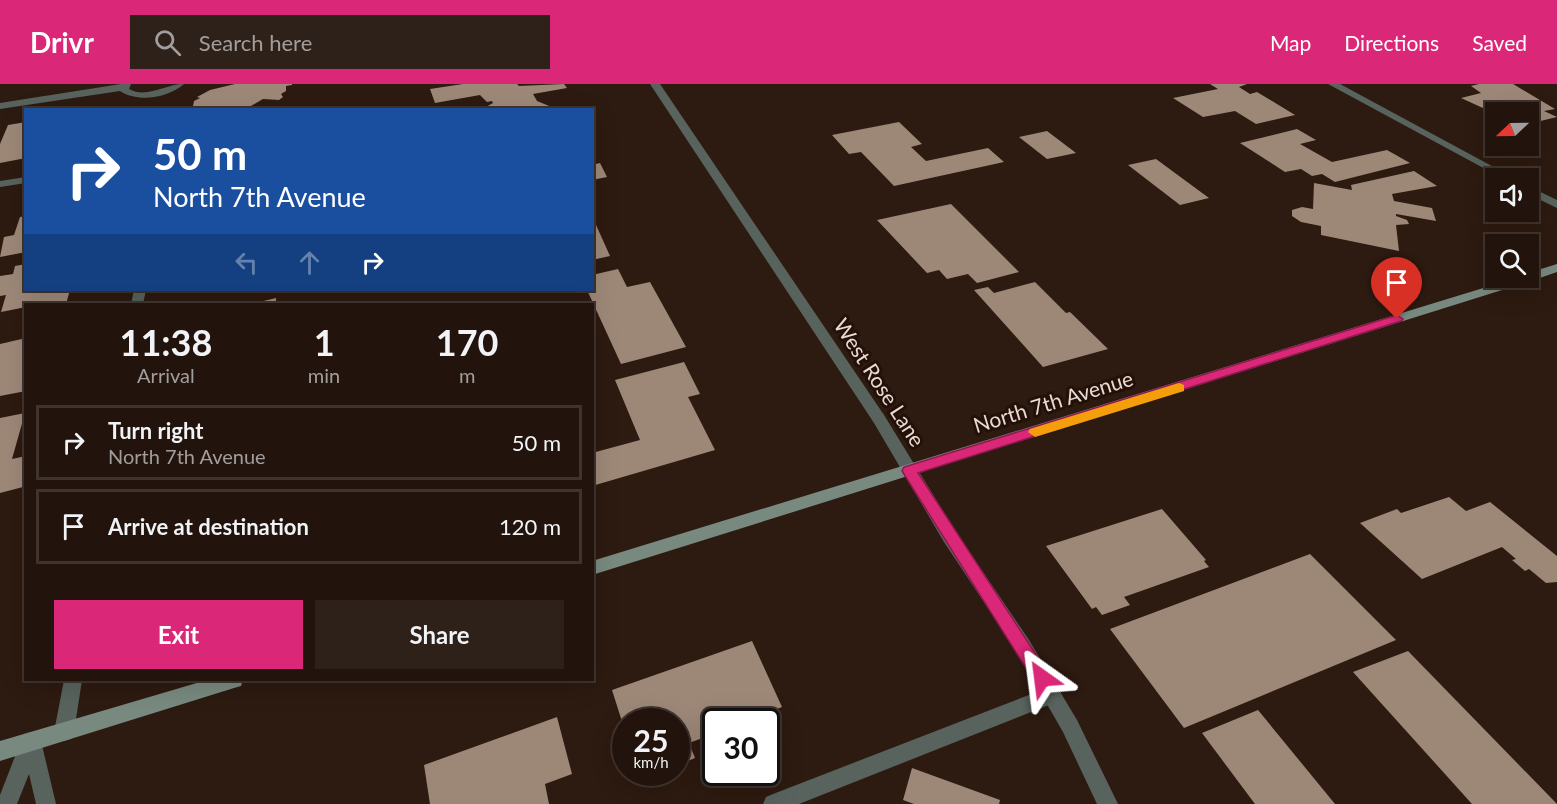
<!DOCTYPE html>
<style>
body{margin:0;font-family:Lato,sans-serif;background:#2e211a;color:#f1f3f6;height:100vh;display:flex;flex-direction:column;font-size:22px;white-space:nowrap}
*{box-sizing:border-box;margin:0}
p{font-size:20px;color:#a29e9d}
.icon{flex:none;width:33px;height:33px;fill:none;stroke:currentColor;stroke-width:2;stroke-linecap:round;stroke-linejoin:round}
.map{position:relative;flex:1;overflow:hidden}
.panel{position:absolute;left:24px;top:219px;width:570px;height:378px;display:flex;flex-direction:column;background:#22140c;border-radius:0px;box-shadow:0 6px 24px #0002,0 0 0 2px #3f332d}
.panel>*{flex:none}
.hud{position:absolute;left:24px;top:24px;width:570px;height:183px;border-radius:0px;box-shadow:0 6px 24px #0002,0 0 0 2px #3f332d;background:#1a4fa0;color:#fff;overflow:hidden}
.needle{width:39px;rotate:248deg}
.fabs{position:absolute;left:1485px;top:18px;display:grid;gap:12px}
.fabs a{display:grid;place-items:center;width:54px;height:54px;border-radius:0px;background:#22140c;box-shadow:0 6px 24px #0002,0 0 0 2px #3f332d;font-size:30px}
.speed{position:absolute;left:612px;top:624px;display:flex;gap:12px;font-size:30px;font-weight:700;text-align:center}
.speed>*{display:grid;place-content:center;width:78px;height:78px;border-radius:50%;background:#22140c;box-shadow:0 6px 24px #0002,0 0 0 2px #3f332d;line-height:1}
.speed small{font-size:15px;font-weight:400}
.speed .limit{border:3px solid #111;border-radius:9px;background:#fff;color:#111}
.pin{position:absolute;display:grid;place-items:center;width:51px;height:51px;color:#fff;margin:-62px -26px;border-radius:50% 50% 50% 0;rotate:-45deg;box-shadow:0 0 6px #0007}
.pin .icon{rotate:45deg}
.me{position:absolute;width:66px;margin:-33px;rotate:329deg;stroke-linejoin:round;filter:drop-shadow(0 0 4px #0008)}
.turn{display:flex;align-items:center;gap:21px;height:126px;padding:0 30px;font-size:27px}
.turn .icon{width:78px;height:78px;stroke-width:2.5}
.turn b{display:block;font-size:42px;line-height:51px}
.lanes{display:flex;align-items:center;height:57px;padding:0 30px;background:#0003;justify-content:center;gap:30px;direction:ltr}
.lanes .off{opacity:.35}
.eta{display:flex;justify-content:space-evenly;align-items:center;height:102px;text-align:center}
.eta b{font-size:36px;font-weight:700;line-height:42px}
.primary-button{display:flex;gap:12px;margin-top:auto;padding:12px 30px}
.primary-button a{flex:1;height:69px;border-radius:0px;background:#db2777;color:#fff;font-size:24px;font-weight:700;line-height:69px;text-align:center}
.primary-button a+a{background:#2e211a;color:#f1f3f6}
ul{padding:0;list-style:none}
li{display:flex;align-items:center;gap:18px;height:75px;margin:0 12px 9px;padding:0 18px;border:3px solid #3f332d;border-radius:0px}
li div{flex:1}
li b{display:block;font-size:22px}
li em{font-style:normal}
header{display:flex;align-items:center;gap:36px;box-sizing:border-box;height:84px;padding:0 30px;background:#db2777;color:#fff}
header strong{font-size:28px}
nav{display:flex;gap:33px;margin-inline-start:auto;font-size:21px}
.search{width:420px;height:54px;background:#2e211a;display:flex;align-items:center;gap:15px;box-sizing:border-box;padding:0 21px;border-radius:0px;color:#a29e9d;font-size:22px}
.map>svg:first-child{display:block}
.building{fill:#9d8878}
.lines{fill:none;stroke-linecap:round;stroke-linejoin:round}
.service{fill:#58635d;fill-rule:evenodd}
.minor{fill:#58635d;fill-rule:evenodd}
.secondary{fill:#78897f;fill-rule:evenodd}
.route{fill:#db2777;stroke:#8e194d;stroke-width:1.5}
.slow{fill:#f59e0b}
.labels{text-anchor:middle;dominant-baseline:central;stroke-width:6;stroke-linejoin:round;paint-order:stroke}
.street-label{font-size:21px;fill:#e8dad4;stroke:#231107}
</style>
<header>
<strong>Drivr</strong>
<div class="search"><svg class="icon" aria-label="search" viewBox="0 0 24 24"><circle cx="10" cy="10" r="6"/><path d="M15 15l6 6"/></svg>Search here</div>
<nav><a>Map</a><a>Directions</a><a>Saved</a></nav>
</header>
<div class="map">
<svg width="1557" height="720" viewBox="0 0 1557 720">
<rect width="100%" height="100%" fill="#2d1a10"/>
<g class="building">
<path d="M235,0H292V1L286,2V7L281,10L283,13L279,16L263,15L244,26H208L193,22L194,17L200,14L197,13L210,6Z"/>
<path d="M463,0H517L519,2L564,0L567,4L533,10L537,17L559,26H493L486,23L493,19L492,17L487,18L480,11L435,19L430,5Z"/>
<path d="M1210,0H1247L1239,3L1250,10L1257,8L1295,31L1256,40L1235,27L1203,33L1173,14L1218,5Z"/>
<path d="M1479,0H1513L1555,25L1544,27L1557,33L1528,40V28L1496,30L1461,14L1481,9L1471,2Z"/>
<path d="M26,38V74L0,79V60L8,41Z"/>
<path d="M899,38L922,60L911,63L926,77L988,64L1004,78L894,102L861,68L849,70L832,51Z"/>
<path d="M1297,45L1316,56L1300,60L1332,78L1387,66L1410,79L1335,98L1322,90L1312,92L1301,85L1285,88L1240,59Z"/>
<path d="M1047,47L1076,69L1047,75L1019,53Z"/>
<path d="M1156,75L1209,114L1180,121L1128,81Z"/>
<path d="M600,79L607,93L592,96V81Z"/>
<path d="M1414,87L1437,102L1392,110L1394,117L1432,124L1436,137L1396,130V132L1407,136L1409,140L1396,141L1399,167L1321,151V142L1301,138L1292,132V126L1302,123L1313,125L1314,99L1352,106L1351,101Z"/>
<path d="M951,120L1019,188L977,199L968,190L947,195L939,186L927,189L877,136Z"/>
<path d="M26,132V168L0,173L4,153L14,151L20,133Z"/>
<path d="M592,132L610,172L592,176Z"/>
<path d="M26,180V206H70L66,220H26V223L1,228L6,211L0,212V192L13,190L15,182Z"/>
<path d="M618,185L627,203L650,198L686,263L621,280L587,206H592V191Z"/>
<path d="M1035,198L1066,229L1070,228L1108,265L1043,283L974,206L988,203L994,209Z"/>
<path d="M276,214V220H251Z"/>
<path d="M26,254V307L0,312V260Z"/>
<path d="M684,278L700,310L688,313L715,366L592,402V369L640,356L615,296Z"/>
<path d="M25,329L12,375L26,372L23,403L0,409V334Z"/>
<path d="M1449,413L1466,427L1490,418L1557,472V498L1546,499L1529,485L1525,487L1512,476L1516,475L1502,463L1422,495L1360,439L1397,425L1401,429Z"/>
<path d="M1162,425L1206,476L1204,477L1209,483L1124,513L1130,521L1102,531L1096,523L1092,525L1046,462Z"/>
<path d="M1310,470L1396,556L1184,644L1110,545Z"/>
<path d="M752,557L782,623L745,638H716V649L689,659L695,674L676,682V638H626L625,647L612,606Z"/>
<path d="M1408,567L1557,720H1472L1353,588Z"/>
<path d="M1258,626L1335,720H1255L1202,649Z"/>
<path d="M557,633L572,690L545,700L549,720H430L424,681Z"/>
<path d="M912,684L1000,716L999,720H914L903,716Z"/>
</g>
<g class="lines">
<path class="service" d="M1052,602L1059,605L1062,611L1059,617L799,720H763L766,713L773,710Z"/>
<g class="minor">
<path d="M121,0H131L129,5C147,15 165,0 184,0C168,14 138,19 120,7L0,25V19Z"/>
<path d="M650,0H660L884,331L956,448L1029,556L1077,636L1118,720H1097L1063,648L1017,568L944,458L874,339Z"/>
<path d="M1328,0H1340L1514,94H1502Z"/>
<path d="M26,93V99L0,103V97Z"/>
<path d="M1528,102L1557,116V124L1528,110Z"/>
<path d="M134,206H146L143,220H131Z"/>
<path d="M64,596H82L74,648L71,655L64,657L57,655L54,648Z"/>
<path d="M31,648L38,650L41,657L56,720H36L29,690L17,720H0V711L21,657L24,650Z"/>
</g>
<g class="secondary">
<path d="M1557,180V188L1531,197L592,491V477L1516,194H1528V189Z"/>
<path d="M207,596H243L241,602L234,604L0,677V657Z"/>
</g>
</g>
<path class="route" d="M1397,231L1403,235L1401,237L918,389L1048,589L1051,594L1048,600L1042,602L1036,600L902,387L904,383Z"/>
<path class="slow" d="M1179,299L1184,301V307L1035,353L1028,348L1030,345Z"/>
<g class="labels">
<g class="street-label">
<text transform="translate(880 298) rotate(57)">West Rose Lane</text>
<text transform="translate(1053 317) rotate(-17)">North 7th Avenue</text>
</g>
</g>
</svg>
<div class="fabs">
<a><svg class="needle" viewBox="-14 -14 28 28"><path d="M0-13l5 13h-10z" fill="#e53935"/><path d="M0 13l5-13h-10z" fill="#a29e9d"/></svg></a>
<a><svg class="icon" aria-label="sound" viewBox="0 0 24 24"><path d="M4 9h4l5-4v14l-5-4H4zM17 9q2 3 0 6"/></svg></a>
<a><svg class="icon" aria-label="search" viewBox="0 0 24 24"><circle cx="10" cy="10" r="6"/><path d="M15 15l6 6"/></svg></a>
</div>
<div class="speed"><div>25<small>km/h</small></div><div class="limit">30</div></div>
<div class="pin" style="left:1397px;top:235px;background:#d93025"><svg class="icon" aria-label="arrive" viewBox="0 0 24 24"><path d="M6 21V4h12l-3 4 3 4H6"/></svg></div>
<svg class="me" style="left:1042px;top:594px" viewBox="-20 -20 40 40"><path d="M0-17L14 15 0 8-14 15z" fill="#db2777" stroke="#fff" stroke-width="4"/></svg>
<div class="hud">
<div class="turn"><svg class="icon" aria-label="right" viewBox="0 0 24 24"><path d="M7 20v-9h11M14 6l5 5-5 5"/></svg><div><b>50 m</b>North 7th Avenue</div></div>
<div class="lanes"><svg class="icon off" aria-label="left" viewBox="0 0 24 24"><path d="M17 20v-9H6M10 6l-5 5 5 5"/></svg><svg class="icon off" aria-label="ahead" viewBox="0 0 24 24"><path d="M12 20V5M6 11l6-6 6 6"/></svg><svg class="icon" aria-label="right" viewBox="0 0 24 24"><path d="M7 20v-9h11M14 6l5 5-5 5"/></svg></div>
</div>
<section class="panel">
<div class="eta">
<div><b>11:38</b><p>Arrival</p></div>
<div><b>1</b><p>min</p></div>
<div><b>170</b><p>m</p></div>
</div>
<ul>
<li><svg class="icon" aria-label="right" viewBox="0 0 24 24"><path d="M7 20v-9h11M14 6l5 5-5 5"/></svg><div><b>Turn right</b><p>North 7th Avenue</p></div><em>50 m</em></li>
<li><svg class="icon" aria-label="arrive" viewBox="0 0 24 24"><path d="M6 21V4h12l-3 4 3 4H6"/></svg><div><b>Arrive at destination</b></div><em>120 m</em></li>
</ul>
<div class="primary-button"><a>Exit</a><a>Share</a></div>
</section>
</div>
